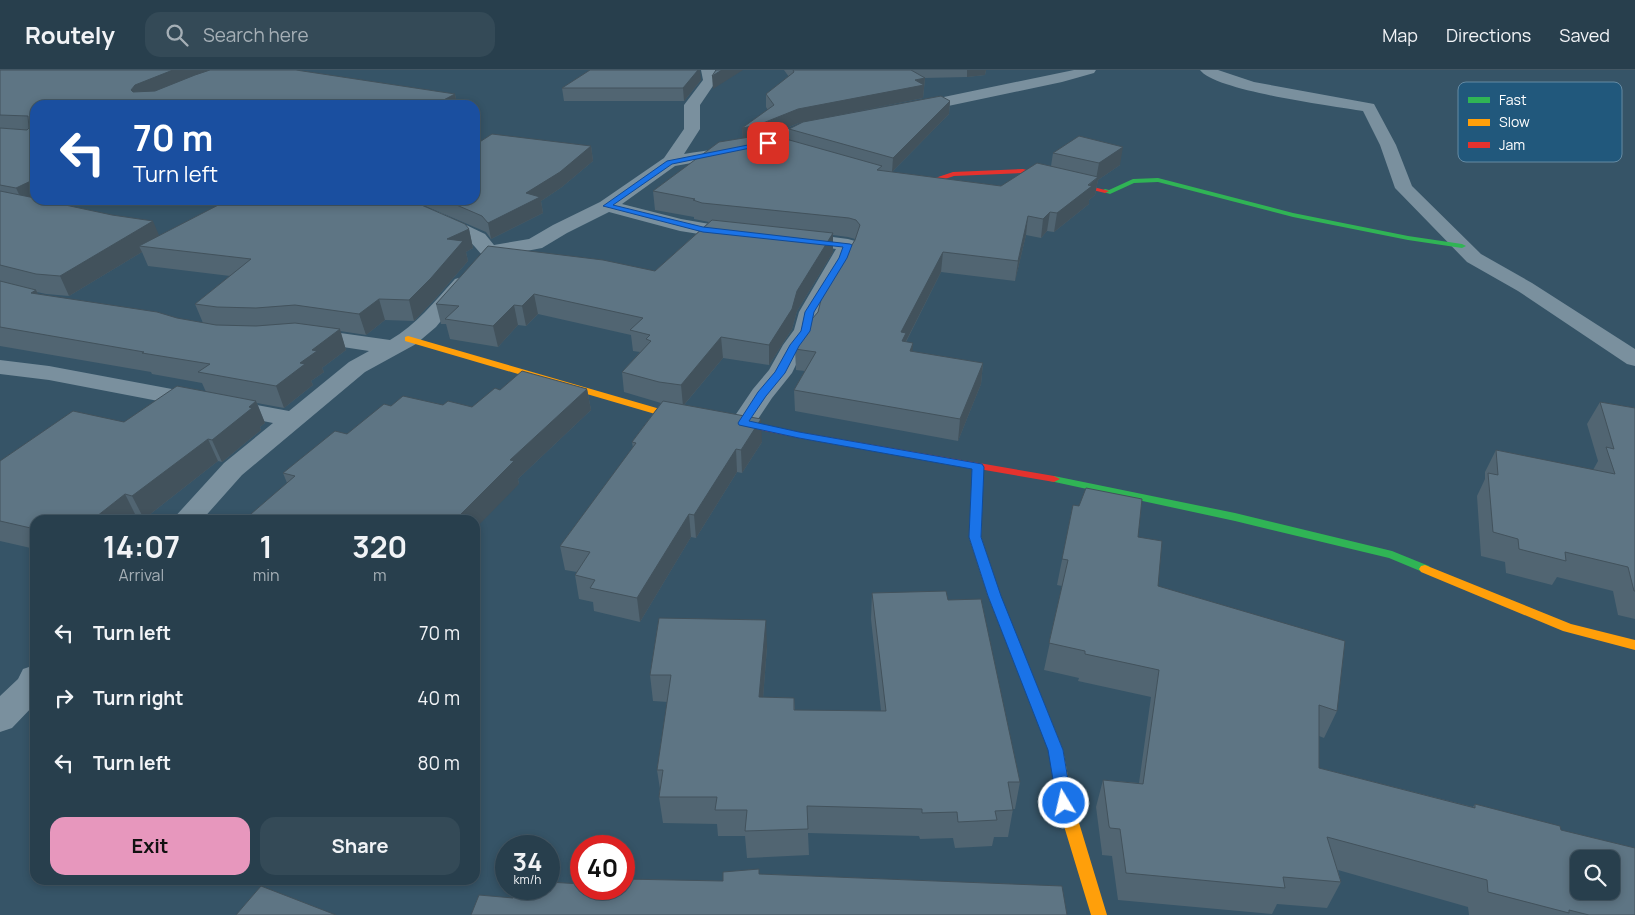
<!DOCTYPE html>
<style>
body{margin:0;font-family:Manrope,sans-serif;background:#344a57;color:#f1f3f6;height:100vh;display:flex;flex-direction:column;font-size:19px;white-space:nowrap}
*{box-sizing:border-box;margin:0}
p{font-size:16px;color:#a5afb6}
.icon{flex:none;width:28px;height:28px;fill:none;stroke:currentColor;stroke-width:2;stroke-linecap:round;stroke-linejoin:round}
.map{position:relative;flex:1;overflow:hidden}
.drawer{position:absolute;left:30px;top:445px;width:450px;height:370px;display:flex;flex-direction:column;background:#283f4d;border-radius:15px;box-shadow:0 2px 8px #0003,0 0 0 1px #445865}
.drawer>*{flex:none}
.top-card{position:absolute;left:30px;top:30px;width:450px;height:105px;border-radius:15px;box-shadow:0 2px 8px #0003,0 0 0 1px #445865;background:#1a4fa0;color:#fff;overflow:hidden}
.tools{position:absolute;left:1570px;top:780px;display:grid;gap:10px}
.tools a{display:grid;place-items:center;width:50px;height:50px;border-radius:10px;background:#283f4d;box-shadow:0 2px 8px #0003,0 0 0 1px #445865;font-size:25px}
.speed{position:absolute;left:495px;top:765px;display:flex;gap:10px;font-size:25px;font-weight:700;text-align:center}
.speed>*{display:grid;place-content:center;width:65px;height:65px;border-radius:50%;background:#283f4d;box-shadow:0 2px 8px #0003,0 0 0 1px #445865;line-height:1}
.speed small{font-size:12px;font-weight:400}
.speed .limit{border:8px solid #d22;background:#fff;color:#111}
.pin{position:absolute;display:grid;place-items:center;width:42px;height:42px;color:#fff;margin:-21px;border-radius:10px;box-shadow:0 2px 8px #0006}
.me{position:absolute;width:55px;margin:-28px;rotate:351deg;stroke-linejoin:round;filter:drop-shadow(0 0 4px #0008)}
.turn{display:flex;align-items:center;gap:18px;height:105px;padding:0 20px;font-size:22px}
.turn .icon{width:65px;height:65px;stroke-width:2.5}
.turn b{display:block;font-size:35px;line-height:42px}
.eta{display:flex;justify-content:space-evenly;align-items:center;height:85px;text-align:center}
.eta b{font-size:30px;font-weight:700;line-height:35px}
.cta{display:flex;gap:10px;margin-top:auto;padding:10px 20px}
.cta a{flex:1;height:58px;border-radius:15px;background:#e797bd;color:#111;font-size:20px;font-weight:700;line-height:58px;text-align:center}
.cta a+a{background:#344a57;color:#f1f3f6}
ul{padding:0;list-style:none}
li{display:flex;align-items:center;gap:15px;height:65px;padding:0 20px}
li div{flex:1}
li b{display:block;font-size:19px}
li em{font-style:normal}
header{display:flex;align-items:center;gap:30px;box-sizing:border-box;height:70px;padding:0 25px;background:#283f4d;border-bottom:1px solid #445865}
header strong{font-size:24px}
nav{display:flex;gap:28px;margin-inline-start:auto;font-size:18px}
.search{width:350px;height:45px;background:#344a57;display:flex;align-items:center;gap:12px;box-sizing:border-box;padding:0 18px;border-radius:15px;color:#a5afb6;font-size:19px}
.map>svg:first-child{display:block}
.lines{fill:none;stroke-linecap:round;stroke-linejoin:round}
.street{fill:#7a909e;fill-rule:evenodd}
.fast{fill:#30b455;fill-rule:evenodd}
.slow{fill:#ff9f0a;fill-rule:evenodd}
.jam{fill:#e5322d;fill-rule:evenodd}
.wall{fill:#516572;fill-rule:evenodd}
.shaded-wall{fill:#42525c}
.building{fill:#5e7584;stroke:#42525c;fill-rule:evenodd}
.route{fill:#1a73e8;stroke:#114b97}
.key{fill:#21587c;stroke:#648aa3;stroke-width:1}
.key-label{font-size:14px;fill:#fff}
</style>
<header>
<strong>Routely</strong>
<div class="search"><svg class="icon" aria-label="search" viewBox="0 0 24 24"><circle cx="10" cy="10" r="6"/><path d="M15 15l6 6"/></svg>Search here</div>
<nav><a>Map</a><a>Directions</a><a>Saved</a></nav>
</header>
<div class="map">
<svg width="1635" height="845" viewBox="0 0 1635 845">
<rect width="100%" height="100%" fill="#365467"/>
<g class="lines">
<g class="street">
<path d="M701,0H715L717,10L700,35V59L684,84C708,80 733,77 757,71C781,66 806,45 832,52L834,55L832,58L803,64L763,80L675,96L622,134L681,149L744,160L747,164L744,168L737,170L680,161L609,142L567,163L542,178L489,188C478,185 477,176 468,171C442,156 413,145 385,134L382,130H407L441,143L485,164L494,175L529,169L553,155L600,132L664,88L684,59V35L703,10Z"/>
<path d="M1074,0H1096L1094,3L1062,12L915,43L910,41L907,38L910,35L915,33Z"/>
<path d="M1200,0H1218L1254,12L1374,34L1396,75L1412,116L1481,184L1532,213L1635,279V296L1627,294L1518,221L1467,192L1395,118L1380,75L1363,41C1334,36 1215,21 1200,0Z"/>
<path d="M795,162L848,169L855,171L858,175L853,188L821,242L816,261L805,276L792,303L772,328L752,358L743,361L734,358L730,353L753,319L769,300L783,275L794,260L799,242L836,179L788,172L785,168L788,164Z"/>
<path d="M462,207L469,209L472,213L436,257L416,274L365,302L242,405L202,450H172L224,393L273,353L49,310L0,304V290L49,296L289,341L349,292L369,281L297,270L294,265L297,260L305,258L390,270C416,255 435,231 455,209Z"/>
<path d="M35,595V634L12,658L0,662V626L18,609L23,599Z"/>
</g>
<g class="fast">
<path d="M1158,108L1293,143L1408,166L1462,174L1466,176L1462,178L1408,170L1293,147L1158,112L1134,113L1110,124L1101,121L1105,119L1109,120L1133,109Z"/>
<path d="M1054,406L1235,443L1392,481L1429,496L1431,499L1429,502L1425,503L1389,488L1235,451L1050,411L1048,409L1050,407Z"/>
</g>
<g class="slow">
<path d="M408,266L667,341L720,346L725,349L720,352L662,346L405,271V267Z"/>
<path d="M978,394L983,397L981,467L1000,526L1063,680L1073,733L1107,845H1091L1057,733L1049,680L988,526L969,467L973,397Z"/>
<path d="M1425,495L1571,554L1635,570V580L1563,561L1421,502L1419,499L1421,496Z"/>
</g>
<g class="jam">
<path d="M1023,99L1109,121L1105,123L1023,103L954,106L924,116L906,114L902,112L906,110L923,112L953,102Z"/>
<path d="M720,346L799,362L1054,406L1060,409L1054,412L799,368L716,351L715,349L716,347Z"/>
</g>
</g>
<g class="wall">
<path d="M0,0L455,24L457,35H35V130L159,166L469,159L473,178L466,182L468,191L436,228L414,251L385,250L366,265L340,261L346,280L322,298L324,302L311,311L313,315L284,338L257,333L265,353L260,357L261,360L222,392L218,391L144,449L137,448L35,450V479L0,471V391L124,352L206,322L202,313L152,304L151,302L0,276ZM142,182L148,196L230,206L195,234L203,253L38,224L37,222L46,224L69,226Z"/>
<path d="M784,0H986L985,5L967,7L924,8H925L923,28L799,53L770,65L789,70V59L950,31L949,44L892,102L1001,116L1051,96L1053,83L1120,95L1098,110L1095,125L1089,130V134L1054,162L1047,161L1041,168L1026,165L1015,211L941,202L906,272L913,282L983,293L981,314L958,371L795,341L794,320L805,301L796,300L795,279L818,242L855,169L848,167L833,165V182L797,241L792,259L769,295L723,288L684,335L762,372L742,403L737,402L696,468L691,467L640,552L594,541L593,532L579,529L575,505L577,502L565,500L560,476L633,378L632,372L661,333L624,322L622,302L640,282L633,281L631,265L538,244L526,256L518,255L498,277L450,269L446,254H441L436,234L655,201L709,152L694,149V147L655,140L653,121L743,68L742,58L768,40L766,37V24L789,7Z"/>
<path d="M701,10L684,31H564L562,18Z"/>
<path d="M591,76L593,91L562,117L541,131L543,143L491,169L486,162L416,132V130H475Z"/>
<path d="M587,319L591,340L518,409L519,414L287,413L283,403L347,364L391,336L443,335L472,337L500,320Z"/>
<path d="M1600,332L1635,338V549L1618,545L1613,521L1557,507L1552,515L1506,503L1505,492L1481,486L1477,426L1485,409V402L1496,380L1593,400L1598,391L1587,354Z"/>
<path d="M1073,435L1138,467L1158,516L1337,641L1324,668L1319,666V698L1473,737L1475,734L1561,760L1635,845H1469L1468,837L1338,800L1341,812L1327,838L1277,834L1272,844L1118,830L1112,786L1102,785V783L1096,737L1103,710L1139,713L1151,627L1078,611L1079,608L1044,600L1062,516L1057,515Z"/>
<path d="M872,523L948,530L1020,712L1015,739H1013L1008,767H994L992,776L955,778L953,768L920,769L919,766L808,763L809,785L747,788L745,766H718L717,754L663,753L659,727L660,719L657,700L668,632L653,631L650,605L767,577L763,628H794L795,640L881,641L871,549Z"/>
</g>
<g class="shaded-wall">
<path d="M173,0H220L141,30L131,20L135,15Z"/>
<path d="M698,0H700L701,10L684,31L683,18Z"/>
<path d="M722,0H743L713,19L712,6Z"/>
<path d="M967,0H986L985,5L967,7Z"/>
<path d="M925,8L923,28L799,53L758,69L743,72L742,58L798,39L915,10Z"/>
<path d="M455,24L457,35H434Z"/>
<path d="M950,31L949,44L892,102L893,88Z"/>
<path d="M591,76L593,91L562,117L541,131L543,143L491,169L488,153L526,123Z"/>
<path d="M1123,77L1120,95L1098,110L1095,125L1089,130V134L1054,162L1057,143L1096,109L1099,93Z"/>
<path d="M35,109V130L24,135L16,118Z"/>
<path d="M1050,142L1047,161L1041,168L1043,149Z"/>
<path d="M1028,146L1026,165L1015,211L1018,191Z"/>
<path d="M153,151L161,170L139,176L142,182L69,226L60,206Z"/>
<path d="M469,159L473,178L466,182L468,191L436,228L414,251L409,230L447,169Z"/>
<path d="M833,163V182L797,241L792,259L769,295V275L797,221Z"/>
<path d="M943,182L941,202L900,283L901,262Z"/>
<path d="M36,220L46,240L31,223Z"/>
<path d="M534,224L538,244L526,256L522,236Z"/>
<path d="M379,229L385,250L366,265L359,244Z"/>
<path d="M514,235L518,255L498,277L493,256Z"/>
<path d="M340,259L346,280L322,298L324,302L311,311L313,315L284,338L276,316L300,293L312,280Z"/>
<path d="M721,267L723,288L683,336L681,315Z"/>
<path d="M913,273L912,294L910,281Z"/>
<path d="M983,293L981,314L958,371L960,349Z"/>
<path d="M587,319L591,340L518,409L519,414L475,459V450H455L510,390Z"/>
<path d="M256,331L265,353L260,357L261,360L222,392L212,370L249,337Z"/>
<path d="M761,349L762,372L742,403L741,380Z"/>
<path d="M208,369L218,391L144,449L132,426Z"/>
<path d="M736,379L737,402L696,468L694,445Z"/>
<path d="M125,424L137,448L134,450H92Z"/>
<path d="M689,444L691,467L640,552L637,528Z"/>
<path d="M766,550L767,577L761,654L759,627Z"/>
</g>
<g class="building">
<path d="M0,0H173L135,15L131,20L133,22L155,21L195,5L210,0H296L455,24L434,35H35V109L16,118L0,115V58L27,60L29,58L28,46L0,45Z"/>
<path d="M590,0H698L683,18H562Z"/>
<path d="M716,0H722L712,6Z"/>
<path d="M793,0H911L925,8L915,10L924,15L798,39L758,55L742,58L774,35L766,24L794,2Z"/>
<path d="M941,26L950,31L893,88L789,59L803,52Z"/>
<path d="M492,64L591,76L560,102L526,123L540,127L488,153L482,146L445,130H475V75Z"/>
<path d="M768,64L882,96L877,100L1001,116L1037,93L1098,107L1088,115L1092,116L1057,143L1050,142L1043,149L1028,146L1018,191L943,182L901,262L906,263L902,271L913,273L910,281L983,293L960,349L794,320L816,282L795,279L806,256L818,242L823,222L855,170L860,155L856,150L849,148L702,133L693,130L695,129L653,121L719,72Z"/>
<path d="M1079,66L1123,77L1099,93L1053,83Z"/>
<path d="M0,121L35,128V130H42L112,145L153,151L60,206L36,204L0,195Z"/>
<path d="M228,130H410L465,154L469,159L447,169L463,171L431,208L409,230L379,229L359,244L295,235L256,238L217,237L195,234L251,189L139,176Z"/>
<path d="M712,150L833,163L797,221L792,239L769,275L721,267L681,315L659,312L622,302L651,271L646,269L650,265L630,260L643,248L534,224L522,236L514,235L493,256L445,249L459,236L436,234L488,176L603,190L655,201Z"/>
<path d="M0,211L36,220L31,223L157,242L177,248L216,255L256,256L295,253L340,259L312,280L317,281L300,293L305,294L276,316L198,302L210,294L142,283L144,282L0,257Z"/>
<path d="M522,301L587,319L510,390L514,391L455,450H244L295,406L283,403L335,361L347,364L384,334L391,336L403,326L443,335L448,331L472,337L495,318L500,320Z"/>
<path d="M177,316L256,331L249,337L252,338L212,370L208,369L132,426L125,424L92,450H35V459L0,451V391L73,341L124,352Z"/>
<path d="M663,331L761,349L741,380L736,379L694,445L689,444L637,528L590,518L595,510L575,505L590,482L560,476L636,373L632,372Z"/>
<path d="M1600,332L1635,338V521H1634L1628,497L1565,482L1566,491L1519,479L1518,469L1493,462L1488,403L1498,405L1496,380L1615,404L1606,377L1614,379Z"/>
<path d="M1086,418L1142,429L1138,467L1162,471L1158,516L1345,571L1337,641L1319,635V698L1475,738V734L1560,756L1561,760L1635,778V845H1589L1569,840V843L1488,822L1487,810L1327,767L1341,812L1283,807L1285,818L1126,803L1120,759L1110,758L1109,756L1103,710L1143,714L1159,600L1085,584V581L1049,573L1068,490L1062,489L1073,435L1079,436ZM1579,789H1611V821H1579Z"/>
<path d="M946,521L948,530L981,529L1020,712H1008L1013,740L995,741L997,750L958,752L957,742L922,743V739L807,736L808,759L745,761L747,740H715L717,727H659L663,700H657L671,605H650L659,548L766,550L759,627L794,628V640L886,641L872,523Z"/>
<path d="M759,799V804L1062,816L1067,845H471L479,825L513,828L516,819H549V812L581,814V819H624V809L723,811V802Z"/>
<path d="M261,816L336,845H236Z"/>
</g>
<path class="route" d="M768,71L770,72V74L672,94L613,135L703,157L850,174L852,175L847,188L814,242L810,261L799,276L785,303L766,326L749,351L799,362L982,394L984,397L981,467L1001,526L1063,680L1072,733L1070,737L1064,739L1059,737L1057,733L1048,680L988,526L969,467L972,399L799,368L739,355L738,353L758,322L775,302L790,275L801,261L805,242L839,188L843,177L703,162L603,136L667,91Z"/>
<rect x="1458" y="12" width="164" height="80" rx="8" class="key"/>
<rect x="1468" y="27" width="22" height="6" fill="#30b455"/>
<rect x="1468" y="49" width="22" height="7" fill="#ff9f0a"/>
<rect x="1468" y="72" width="22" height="6" fill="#e5322d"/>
<g class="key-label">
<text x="1499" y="35">Fast</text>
<text x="1499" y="57">Slow</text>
<text x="1499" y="80">Jam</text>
</g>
</svg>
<div class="tools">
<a><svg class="icon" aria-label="search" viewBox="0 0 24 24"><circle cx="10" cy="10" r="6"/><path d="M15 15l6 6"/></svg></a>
</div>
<div class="speed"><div>34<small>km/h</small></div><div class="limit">40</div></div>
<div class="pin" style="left:768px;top:73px;background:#d93025"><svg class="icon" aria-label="arrive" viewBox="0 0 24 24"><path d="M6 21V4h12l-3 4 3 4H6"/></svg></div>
<svg class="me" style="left:1064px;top:733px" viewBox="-20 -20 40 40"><circle r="17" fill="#1a73e8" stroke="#fff" stroke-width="3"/><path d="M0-11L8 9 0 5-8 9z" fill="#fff"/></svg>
<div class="top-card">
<div class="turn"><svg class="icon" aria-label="left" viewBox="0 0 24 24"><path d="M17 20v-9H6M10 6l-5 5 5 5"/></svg><div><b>70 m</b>Turn left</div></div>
</div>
<section class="drawer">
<div class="eta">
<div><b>14:07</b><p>Arrival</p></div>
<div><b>1</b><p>min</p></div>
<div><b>320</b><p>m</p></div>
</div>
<ul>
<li><svg class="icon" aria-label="left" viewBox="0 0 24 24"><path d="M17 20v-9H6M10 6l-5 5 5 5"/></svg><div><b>Turn left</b></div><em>70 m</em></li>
<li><svg class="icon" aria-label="right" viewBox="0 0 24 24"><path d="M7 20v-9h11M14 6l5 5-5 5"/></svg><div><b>Turn right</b></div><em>40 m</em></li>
<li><svg class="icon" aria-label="left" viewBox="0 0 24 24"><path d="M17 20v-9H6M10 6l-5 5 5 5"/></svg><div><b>Turn left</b></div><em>80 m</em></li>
</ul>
<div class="cta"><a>Exit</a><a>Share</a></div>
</section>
</div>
